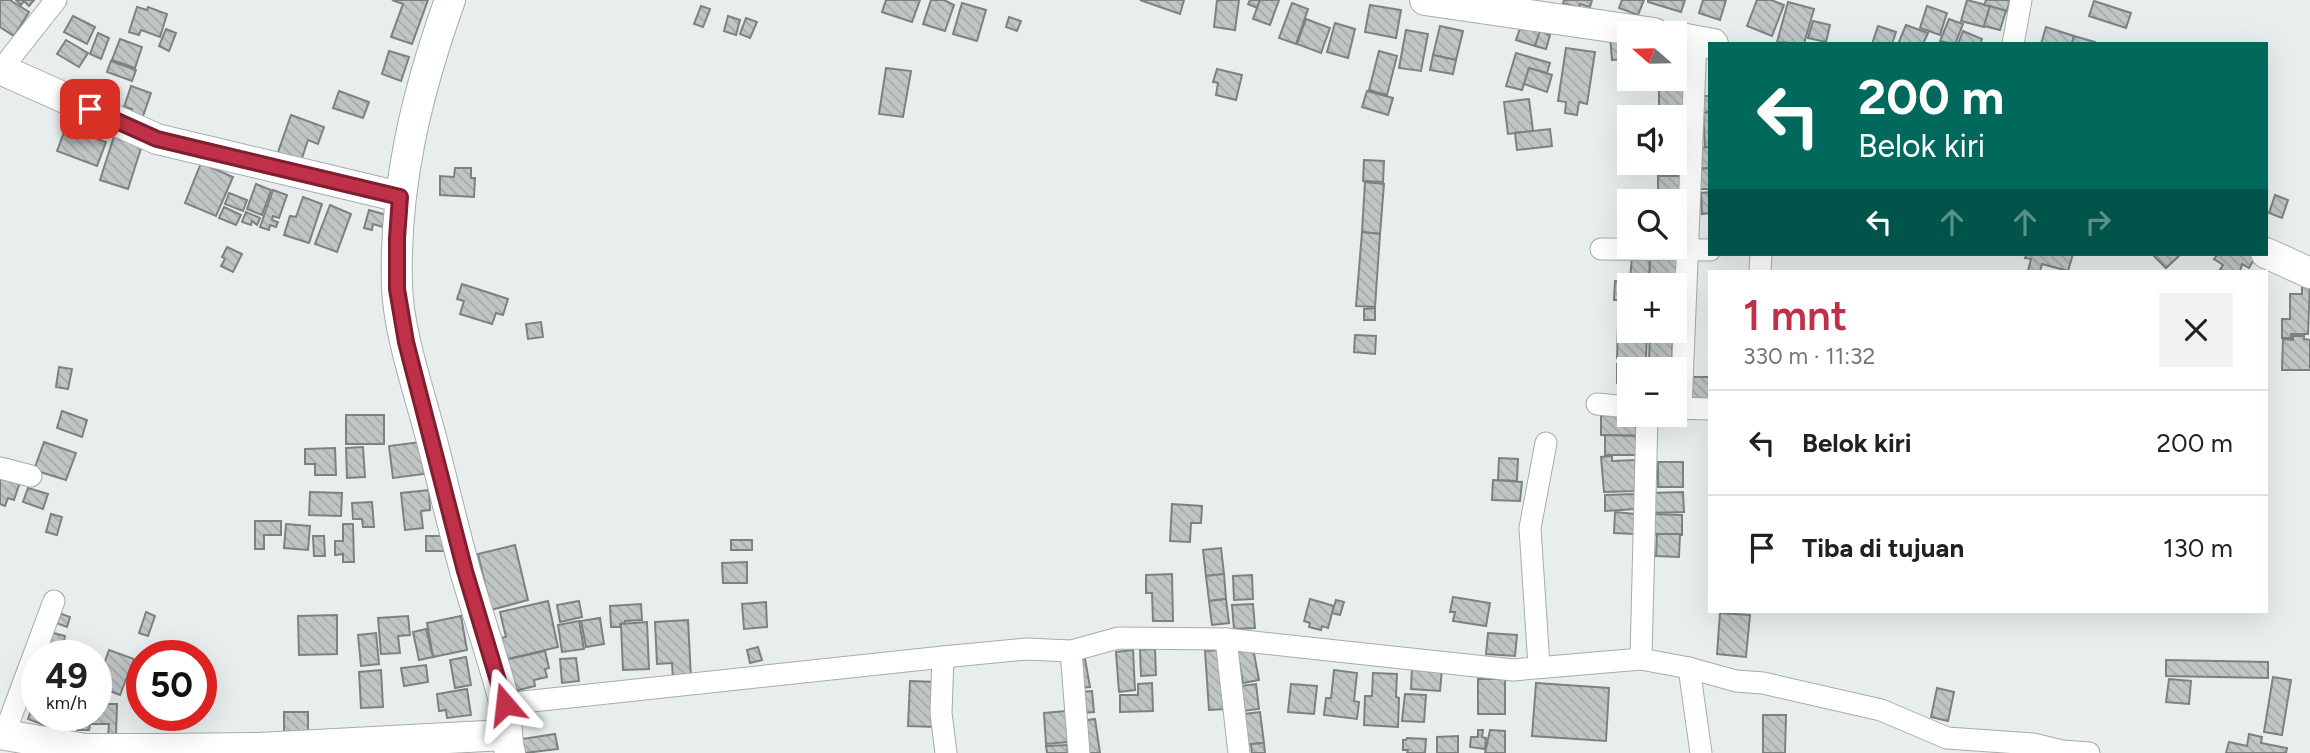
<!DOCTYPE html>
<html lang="id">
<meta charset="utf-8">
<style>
body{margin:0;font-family:Figtree,sans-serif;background:#f2f2f2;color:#202124;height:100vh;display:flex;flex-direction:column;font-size:26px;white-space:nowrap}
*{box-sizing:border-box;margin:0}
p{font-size:23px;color:#757577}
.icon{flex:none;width:38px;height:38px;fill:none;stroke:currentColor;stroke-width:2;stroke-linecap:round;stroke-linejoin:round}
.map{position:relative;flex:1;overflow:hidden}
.drawer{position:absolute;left:1708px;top:270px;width:560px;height:343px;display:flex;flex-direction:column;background:#fff;border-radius:0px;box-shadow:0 7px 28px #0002}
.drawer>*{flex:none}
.guide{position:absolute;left:1708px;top:42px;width:560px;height:214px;border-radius:0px;box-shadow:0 7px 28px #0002;background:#00695c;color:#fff;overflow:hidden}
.needle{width:46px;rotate:290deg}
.buttons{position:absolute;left:1617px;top:21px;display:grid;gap:14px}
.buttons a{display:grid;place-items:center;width:70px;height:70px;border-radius:0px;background:#fff;box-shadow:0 7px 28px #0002;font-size:35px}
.speed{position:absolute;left:21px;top:640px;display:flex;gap:14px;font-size:35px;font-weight:700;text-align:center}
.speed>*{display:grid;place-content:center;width:91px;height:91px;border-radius:50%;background:#fff;box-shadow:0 7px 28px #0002;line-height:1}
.speed small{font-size:18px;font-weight:400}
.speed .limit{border:10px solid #d22;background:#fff;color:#111}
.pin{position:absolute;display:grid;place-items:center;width:60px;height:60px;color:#fff;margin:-30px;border-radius:14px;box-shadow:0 4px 10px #0006}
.me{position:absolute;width:77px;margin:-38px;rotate:343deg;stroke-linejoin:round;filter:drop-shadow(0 0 5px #0008)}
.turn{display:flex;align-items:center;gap:24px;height:147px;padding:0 35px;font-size:32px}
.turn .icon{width:91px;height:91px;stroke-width:2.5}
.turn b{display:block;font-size:49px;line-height:60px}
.lanes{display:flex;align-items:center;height:66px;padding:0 35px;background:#0003;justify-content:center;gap:35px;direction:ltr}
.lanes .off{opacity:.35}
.round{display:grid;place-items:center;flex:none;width:74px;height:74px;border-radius:0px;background:#f2f2f2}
.head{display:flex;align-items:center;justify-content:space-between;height:119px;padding:0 35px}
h1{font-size:42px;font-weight:600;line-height:52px;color:#c03048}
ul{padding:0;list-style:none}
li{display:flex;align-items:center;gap:21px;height:105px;padding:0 35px;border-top:2px solid #e0e0e0}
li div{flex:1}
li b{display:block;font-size:26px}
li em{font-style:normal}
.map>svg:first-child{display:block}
.building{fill:url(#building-back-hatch);stroke:#7c8282;stroke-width:2}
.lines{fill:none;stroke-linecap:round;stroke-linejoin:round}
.street-casing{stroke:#a6acac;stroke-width:23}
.secondary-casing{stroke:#a6acac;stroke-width:32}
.street{stroke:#fff;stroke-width:21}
.secondary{stroke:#fff;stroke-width:30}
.route-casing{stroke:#7d1f2f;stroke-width:18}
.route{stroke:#c03048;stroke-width:12}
</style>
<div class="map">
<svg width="2310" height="753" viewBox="0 0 2310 753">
<defs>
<pattern id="building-back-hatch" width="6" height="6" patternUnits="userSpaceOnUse" patternTransform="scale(1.75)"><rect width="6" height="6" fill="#c0c6c6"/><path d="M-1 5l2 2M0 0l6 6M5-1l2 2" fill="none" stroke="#a5aaaa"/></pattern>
</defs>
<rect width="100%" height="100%" fill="#e8eeee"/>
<g class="building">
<path d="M0,0H10L29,12L14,36L0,27Z"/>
<path d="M16,0H34L29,6L24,1L21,5Z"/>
<path d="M392,0H428L412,44L391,37L403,4Z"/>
<path d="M886,0H920L912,22L882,12Z"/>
<path d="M931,0H944L954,5L945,31L923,24Z"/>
<path d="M1140,0H1184L1180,14Z"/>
<path d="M1217,0H1239L1235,30L1214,27Z"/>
<path d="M1250,0H1260L1257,8L1248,4Z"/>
<path d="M1260,0H1279L1270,25L1253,19Z"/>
<path d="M1564,0H1592L1590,7L1580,4L1579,8L1563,3Z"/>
<path d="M1622,0H1644L1638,15L1619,8Z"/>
<path d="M1648,0H1685L1681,12L1648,2Z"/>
<path d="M1703,0H1726L1720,20L1699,13Z"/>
<path d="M1757,0H1771L1784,5L1772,36L1747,26Z"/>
<path d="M1967,0L1990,6L1984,27L1961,21Z"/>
<path d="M1986,0H2010L2007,11L1984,5Z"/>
<path d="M2094,1L2131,13L2126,28L2089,16Z"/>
<path d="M1788,2L1814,9L1804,44L1777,42Z"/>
<path d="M962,3L986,10L977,41L953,34Z"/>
<path d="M1292,3L1308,9L1296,44L1279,38Z"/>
<path d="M1370,5L1401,10L1396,38L1365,32Z"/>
<path d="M701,6L710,9L703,27L694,24Z"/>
<path d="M1927,6L1947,13L1940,35L1920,28Z"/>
<path d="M1990,6L2006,11L2000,30L1984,26Z"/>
<path d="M137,7L147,10L148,7L167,14L160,37L141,30L139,35L129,32Z"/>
<path d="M73,16L95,27L87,44L64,32Z"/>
<path d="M728,16L740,20L736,35L724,31Z"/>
<path d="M1009,17L1021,21L1017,31L1006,27Z"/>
<path d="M746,18L757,22L750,38L740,34Z"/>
<path d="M1306,19L1330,28L1321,53L1297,44Z"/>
<path d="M1523,19L1542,25L1535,46L1516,40Z"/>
<path d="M1949,19L1963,24L1955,44L1940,41Z"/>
<path d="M1813,21L1830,25L1826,42L1808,38Z"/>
<path d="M1335,23L1355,29L1348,58L1327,52Z"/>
<path d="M1906,25L1928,33L1923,44H1898Z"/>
<path d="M1440,26L1463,31L1456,60L1433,55Z"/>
<path d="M1878,26L1896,32L1892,44H1872Z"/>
<path d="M2046,27L2074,36L2072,44H2041Z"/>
<path d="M166,29L176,33L169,51L159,46Z"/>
<path d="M1406,30L1428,34L1421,71L1399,68Z"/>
<path d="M1540,31L1550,35L1546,49L1535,46Z"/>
<path d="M1963,31L1982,39L1980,44H1958Z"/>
<path d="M98,33L109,38L101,59L90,54Z"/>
<path d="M1624,35L1626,59L1612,60L1610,36Z"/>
<path d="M2074,36L2095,42V44H2072Z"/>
<path d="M120,39L142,47L135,68L112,60Z"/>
<path d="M66,40L88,53L79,67L57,54Z"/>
<path d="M1566,48L1595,52L1587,104L1579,102L1577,115L1565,113L1566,102L1558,101Z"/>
<path d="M389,51L409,57L401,81L382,74Z"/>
<path d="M1379,51L1397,56L1387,95L1369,90Z"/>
<path d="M1516,53L1550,63L1547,73L1529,68L1522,90L1506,86Z"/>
<path d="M1433,55L1456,60L1453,74L1430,70Z"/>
<path d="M1675,56L1681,57V64H1687V89H1659V79H1675Z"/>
<path d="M111,61L136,70L132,81L107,72Z"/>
<path d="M886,68L911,71L903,117L879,114Z"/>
<path d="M1529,68L1552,75L1547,92L1524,84Z"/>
<path d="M1217,69L1242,75L1236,100L1216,95L1218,83L1213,82Z"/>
<path d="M131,86L151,93L142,119L130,115L132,109L124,107Z"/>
<path d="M1659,89H1687L1686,143H1675V117H1659Z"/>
<path d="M339,91L369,102L363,118L333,108Z"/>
<path d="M1367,91L1393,98L1388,115L1362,107Z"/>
<path d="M1702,96H1710V112L1703,113Z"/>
<path d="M1529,99L1533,131L1508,134L1504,102Z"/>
<path d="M1710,112V147H1705L1703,113Z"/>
<path d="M291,115L324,127L318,144L308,140L299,167L276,158Z"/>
<path d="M66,127L106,142L97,166L57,151Z"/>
<path d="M1550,129L1552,146L1517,150L1515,133Z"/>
<path d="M116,130L144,139L128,189L100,180Z"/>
<path d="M1675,143H1686V176H1658V163H1675Z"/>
<path d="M1710,147V168L1699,169L1698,148Z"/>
<path d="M1364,160L1384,161L1383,182L1363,181Z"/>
<path d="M201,163L233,177L216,216L185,203Z"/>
<path d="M455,168H471V178H475L474,197L440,195V176L454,177Z"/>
<path d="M1710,168V189H1700L1699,169Z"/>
<rect x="1658" y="176" width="28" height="22"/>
<path d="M1365,182L1384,184L1380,234L1362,232Z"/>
<path d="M256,184L271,190L262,215L247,209Z"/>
<path d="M273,190L287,195L279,218L273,216L272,220L278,222L276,227L270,225L269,230L260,227Z"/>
<path d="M1710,192V213L1702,214L1701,193Z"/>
<path d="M229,193L247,200L243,211L225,204Z"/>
<path d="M2275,195L2288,200L2282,218L2269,213Z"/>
<path d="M303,197L322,204L309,243L284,235L290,216L296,217Z"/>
<path d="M330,205L351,214L337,252L315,244Z"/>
<path d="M224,207L241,215L236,225L219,218Z"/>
<path d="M369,210L390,216L386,228L373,224L372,230L364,228Z"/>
<path d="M246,212L260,218L257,225L252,221L251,225L242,222Z"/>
<path d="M1362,232L1380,234L1375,307L1356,306Z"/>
<path d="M227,247L242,254L233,272L221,266L225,259L222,257Z"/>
<path d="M1650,253L1680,254L1678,289H1675V285H1649Z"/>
<path d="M2027,254H2073L2068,271L2042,264L2040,271H2028L2031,259L2025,258Z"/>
<path d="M2152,254H2181L2166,268Z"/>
<path d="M2218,254H2253L2256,256L2249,268L2242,264L2240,271H2219L2223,265L2214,259Z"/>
<path d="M1632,257L1650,258L1649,279H1630Z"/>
<path d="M1615,281L1644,282V285H1629V323H1621V300H1614Z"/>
<path d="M2302,283H2310L2308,334H2291V338H2282V319H2290V294H2302Z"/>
<path d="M462,284L508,299L503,315L496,313L492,324L460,314L464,301L457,299Z"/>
<path d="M1375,308V320H1364V309Z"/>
<path d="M541,322L543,337L528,339L526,324Z"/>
<path d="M1618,325H1629V331H1647L1646,359L1617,358Z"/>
<path d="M1650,331H1673L1672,361H1649Z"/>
<path d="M1355,335L1376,336L1375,354L1354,352Z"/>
<path d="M2293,336H2304V339L2310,340V370H2282L2283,339L2293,340Z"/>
<path d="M1617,364H1648V369H1629V398H1621V383H1617Z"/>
<path d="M1651,365H1676L1675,369H1651Z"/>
<path d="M59,367L72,369L68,389L56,387Z"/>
<path d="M1691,377H1710V405H1690Z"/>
<path d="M62,411L87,420L82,437L57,428Z"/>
<rect x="346" y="415" width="38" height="29"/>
<path d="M1601,415L1641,416L1640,436L1601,435Z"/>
<path d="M1605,435L1640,436V455H1605Z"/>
<path d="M44,442L76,453L66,480L34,470Z"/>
<path d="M420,442L424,474L393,478L389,446Z"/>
<path d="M363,447L365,477L347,478L346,448Z"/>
<path d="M335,448L336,475H315V464H305V449Z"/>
<path d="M1612,456V461L1635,460V491L1604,492L1601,457Z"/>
<path d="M1499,458L1518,459L1517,481L1498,480Z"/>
<rect x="1658" y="462" width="25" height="25"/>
<path d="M0,475L20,482L14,500L8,498L5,506L0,504Z"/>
<path d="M1493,480L1522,482L1520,501L1492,500Z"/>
<path d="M28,488L48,494L43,509L23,502Z"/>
<path d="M429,490L430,510L421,511L423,528L405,530L401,493Z"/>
<path d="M310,492L342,493L341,516L309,515Z"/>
<path d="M1683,492L1684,512L1650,513L1649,493Z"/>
<path d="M1635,494L1636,509L1605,511V495Z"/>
<path d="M372,502L374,527H363L362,519H353L352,503Z"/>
<path d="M1172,504L1202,506L1201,523H1191L1190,542L1170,541Z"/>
<path d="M1615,512L1635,514L1634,534L1614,533Z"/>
<path d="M51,514L62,517L57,535L46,532Z"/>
<path d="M1650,514L1682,515V535L1650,534Z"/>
<path d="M255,521H281V535H264V549H255Z"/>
<path d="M286,524L310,526L308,550L284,548Z"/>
<path d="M343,524H353L354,562H343V554L335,555V541H343Z"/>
<path d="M1657,534H1680L1679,557L1656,556Z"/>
<path d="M313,536H324L325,556H314Z"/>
<rect x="426" y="536" width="19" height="15"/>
<rect x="731" y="540" width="21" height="10"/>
<path d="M515,545L528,600L491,610L478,554Z"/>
<path d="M1221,548L1224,574L1206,576L1203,550Z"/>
<path d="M747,562V583H723L722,563Z"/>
<path d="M1172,574L1173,621H1153L1152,593H1146V575Z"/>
<path d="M1224,574L1226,599L1209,601L1206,576Z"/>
<path d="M1252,575L1253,599L1234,600L1233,576Z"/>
<path d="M1453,597L1490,603L1486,626L1453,621L1455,612H1450Z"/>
<path d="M1226,599L1229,623L1212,625L1209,601Z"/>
<path d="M1310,599L1334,606L1328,628L1322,626L1321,630L1309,627L1310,623L1304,621Z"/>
<path d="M1336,600L1344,602L1340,615L1332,613Z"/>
<path d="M548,601L558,647L504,660L500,638L506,637L500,612Z"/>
<path d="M579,601L582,617L560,622L557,605Z"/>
<path d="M766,602L767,627L744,629L742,604Z"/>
<path d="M641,604L642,620L625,621V623L620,624V627H611L610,606Z"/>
<path d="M1253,604L1255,628L1234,629L1232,605Z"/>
<path d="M146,612L155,616L148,636L139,633Z"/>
<path d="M59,613L70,617L67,627L56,623Z"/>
<path d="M1720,613L1750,615L1746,657L1717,654Z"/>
<path d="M337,615V654L299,655L298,616Z"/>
<path d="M408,616L410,635L398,636L400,653L381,654L378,618Z"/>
<path d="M461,616L467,650L433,657L427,623Z"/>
<path d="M600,618L604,644L586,647L581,621Z"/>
<path d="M688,620L691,678L673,680L672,663L657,664L655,622Z"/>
<path d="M579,621L584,649L562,652L558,625Z"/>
<path d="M647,622L649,669L623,670L621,624Z"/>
<path d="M426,629L433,657L419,660L413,632Z"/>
<path d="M50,632L65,636L62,652L46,648Z"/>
<path d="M376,633L379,664L361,666L358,635Z"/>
<path d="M1488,633L1517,635L1515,656L1486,654Z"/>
<path d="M758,647L762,660L750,663L747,650Z"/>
<path d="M1253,648L1259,680L1243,683L1237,651Z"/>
<path d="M1155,649L1156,675L1141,676L1140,650Z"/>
<path d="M109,650L134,659L120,695L96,686Z"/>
<path d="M1133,650L1135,690L1119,692L1116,652Z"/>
<path d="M1223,650L1227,709L1209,710L1205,651Z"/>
<path d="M545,651L549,668L545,669L547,677L534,680L535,686L511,692L504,660Z"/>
<path d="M466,657L471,685L455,688L450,660Z"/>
<path d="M576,658L579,681L562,683L560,659Z"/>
<path d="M1085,659L1090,687L1080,688L1075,661Z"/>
<path d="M2166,660L2268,662V678L2166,676Z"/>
<path d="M426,665L428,682L404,686L401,668Z"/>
<path d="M1412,667L1442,669L1440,691L1411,689Z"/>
<path d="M381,670L383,707L361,708L359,672Z"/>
<path d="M1334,670L1357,673L1354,701L1359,702L1357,719L1324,715L1326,698H1331Z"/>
<path d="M1373,673L1397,674L1396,697L1399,698L1398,727L1364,725L1365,696H1372Z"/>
<path d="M2273,677L2291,680L2282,735L2264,732Z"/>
<rect x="1478" y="679" width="27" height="35"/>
<path d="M2169,679L2191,681L2189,704L2166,702Z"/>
<path d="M910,681L938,682L936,727L908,726Z"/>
<path d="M1152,683L1153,711L1120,712V695H1138V684Z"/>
<path d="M1536,683L1609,688L1606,741L1532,736Z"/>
<path d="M1256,684L1259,709L1243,711L1240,686Z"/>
<path d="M1291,684L1317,686L1314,714L1288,712Z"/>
<path d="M1937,688L1954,692L1948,721L1931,717Z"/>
<path d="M467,689L471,715L447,718L446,710L439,711L437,694Z"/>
<path d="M1092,691L1094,712L1083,713L1081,692Z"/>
<path d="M1405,694L1426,695L1424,722L1402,721Z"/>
<path d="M96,696L103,697V704H117L116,735H108L109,724H90L89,730H77V723H71V716H96Z"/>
<path d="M36,710L37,716H53L49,727L28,719L31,711L35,713Z"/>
<path d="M1066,711L1068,742L1046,744L1044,713Z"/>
<rect x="284" y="712" width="24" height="22"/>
<path d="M1260,712L1264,743L1242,745L1244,714Z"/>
<path d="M1763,715H1786L1785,753H1763Z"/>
<path d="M1095,719L1100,753H1085L1081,721Z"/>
<path d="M1478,730H1483L1482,737L1486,738L1485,749L1470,747L1471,737H1478Z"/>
<path d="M1490,730L1505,731V753H1485Z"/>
<path d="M555,734L558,749L525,753L522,739Z"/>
<path d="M2249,734L2262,737L2261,743L2287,748L2286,753H2226L2229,742L2247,746Z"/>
<path d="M1458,736V753H1437V737Z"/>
<path d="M1407,738L1426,739L1425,753H1407L1408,750H1403V740H1406Z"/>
<path d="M1264,743L1265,753H1252L1251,744Z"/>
<path d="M1067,745L1068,753H1047L1046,746Z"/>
</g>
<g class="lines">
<defs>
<g id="street">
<path d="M2013,44L2021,0"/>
<path d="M0,71L56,0"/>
<path d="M1601,249L1710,250"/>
<path d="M1760,271L1761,254"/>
<path d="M1597,404L1629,407"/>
<path d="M1675,408L1710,409"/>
<path d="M1681,408L1696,40"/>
<path d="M0,468L31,476"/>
<path d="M1226,639L1239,753"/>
<path d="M1071,651L1079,753"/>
<path d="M943,657L941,713L946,753"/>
<path d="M1641,659L1647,415"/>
<path d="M1539,666L1530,528L1546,443"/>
<path d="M1689,668L1701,753"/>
<path d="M505,704L943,657L1026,649L1071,651L1118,638L1226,639L1513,670L1641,659L1689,668L1736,681L1763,683L1881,710L1947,738L2033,744L2062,751L2089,753"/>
<path d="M4,735L54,601"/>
</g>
<g id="secondary">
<path d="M450,0C417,92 394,186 397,285C398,333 421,397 433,445C444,488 454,531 466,574C478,616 493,658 504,701C508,718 505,735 510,753"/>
<path d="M1425,0L1654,33"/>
<path d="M1675,37L1713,44"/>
<path d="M0,69L157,139L400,197"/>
<path d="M2266,253L2310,273"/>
<path d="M0,734L85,749H157L259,748L505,735"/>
</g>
</defs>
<use href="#street" class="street-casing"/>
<use href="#secondary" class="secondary-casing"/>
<use href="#street" class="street"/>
<use href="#secondary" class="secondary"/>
</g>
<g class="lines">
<defs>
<path id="route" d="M90,109L157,139L400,197L397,238V289L406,342L465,571L505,704"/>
</defs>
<use href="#route" class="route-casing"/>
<use href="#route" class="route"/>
</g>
</svg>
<div class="buttons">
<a><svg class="needle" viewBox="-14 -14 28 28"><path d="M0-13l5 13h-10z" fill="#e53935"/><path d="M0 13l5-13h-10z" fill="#757577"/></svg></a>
<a><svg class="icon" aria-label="sound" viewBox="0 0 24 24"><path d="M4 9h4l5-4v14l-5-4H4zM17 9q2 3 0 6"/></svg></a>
<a><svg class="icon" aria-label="search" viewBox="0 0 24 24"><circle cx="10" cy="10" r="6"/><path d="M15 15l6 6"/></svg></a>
<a>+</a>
<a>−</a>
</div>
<div class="speed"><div>49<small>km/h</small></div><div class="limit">50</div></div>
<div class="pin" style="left:90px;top:109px;background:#d93025"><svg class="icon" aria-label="arrive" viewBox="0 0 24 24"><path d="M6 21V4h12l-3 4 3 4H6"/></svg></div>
<svg class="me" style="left:505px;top:704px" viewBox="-20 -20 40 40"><path d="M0-17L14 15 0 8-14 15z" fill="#c03048" stroke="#fff" stroke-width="4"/></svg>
<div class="guide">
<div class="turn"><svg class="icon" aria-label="left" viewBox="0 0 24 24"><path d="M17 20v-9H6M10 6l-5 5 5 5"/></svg><div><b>200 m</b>Belok kiri</div></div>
<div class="lanes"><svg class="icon" aria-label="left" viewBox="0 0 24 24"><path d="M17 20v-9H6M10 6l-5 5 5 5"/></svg><svg class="icon off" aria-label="ahead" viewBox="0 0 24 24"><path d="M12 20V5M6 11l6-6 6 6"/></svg><svg class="icon off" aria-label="ahead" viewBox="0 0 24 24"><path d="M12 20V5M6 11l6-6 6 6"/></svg><svg class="icon off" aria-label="right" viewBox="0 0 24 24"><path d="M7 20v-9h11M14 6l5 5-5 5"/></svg></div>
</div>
<section class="drawer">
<div class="head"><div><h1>1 mnt</h1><p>330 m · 11:32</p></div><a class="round"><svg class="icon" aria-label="close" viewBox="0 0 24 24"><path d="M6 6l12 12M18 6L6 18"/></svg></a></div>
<ul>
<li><svg class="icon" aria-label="left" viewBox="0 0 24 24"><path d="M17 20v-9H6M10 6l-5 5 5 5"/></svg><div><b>Belok kiri</b></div><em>200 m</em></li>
<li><svg class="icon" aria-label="arrive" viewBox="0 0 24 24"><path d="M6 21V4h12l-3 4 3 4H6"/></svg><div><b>Tiba di tujuan</b></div><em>130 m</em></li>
</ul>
</section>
</div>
